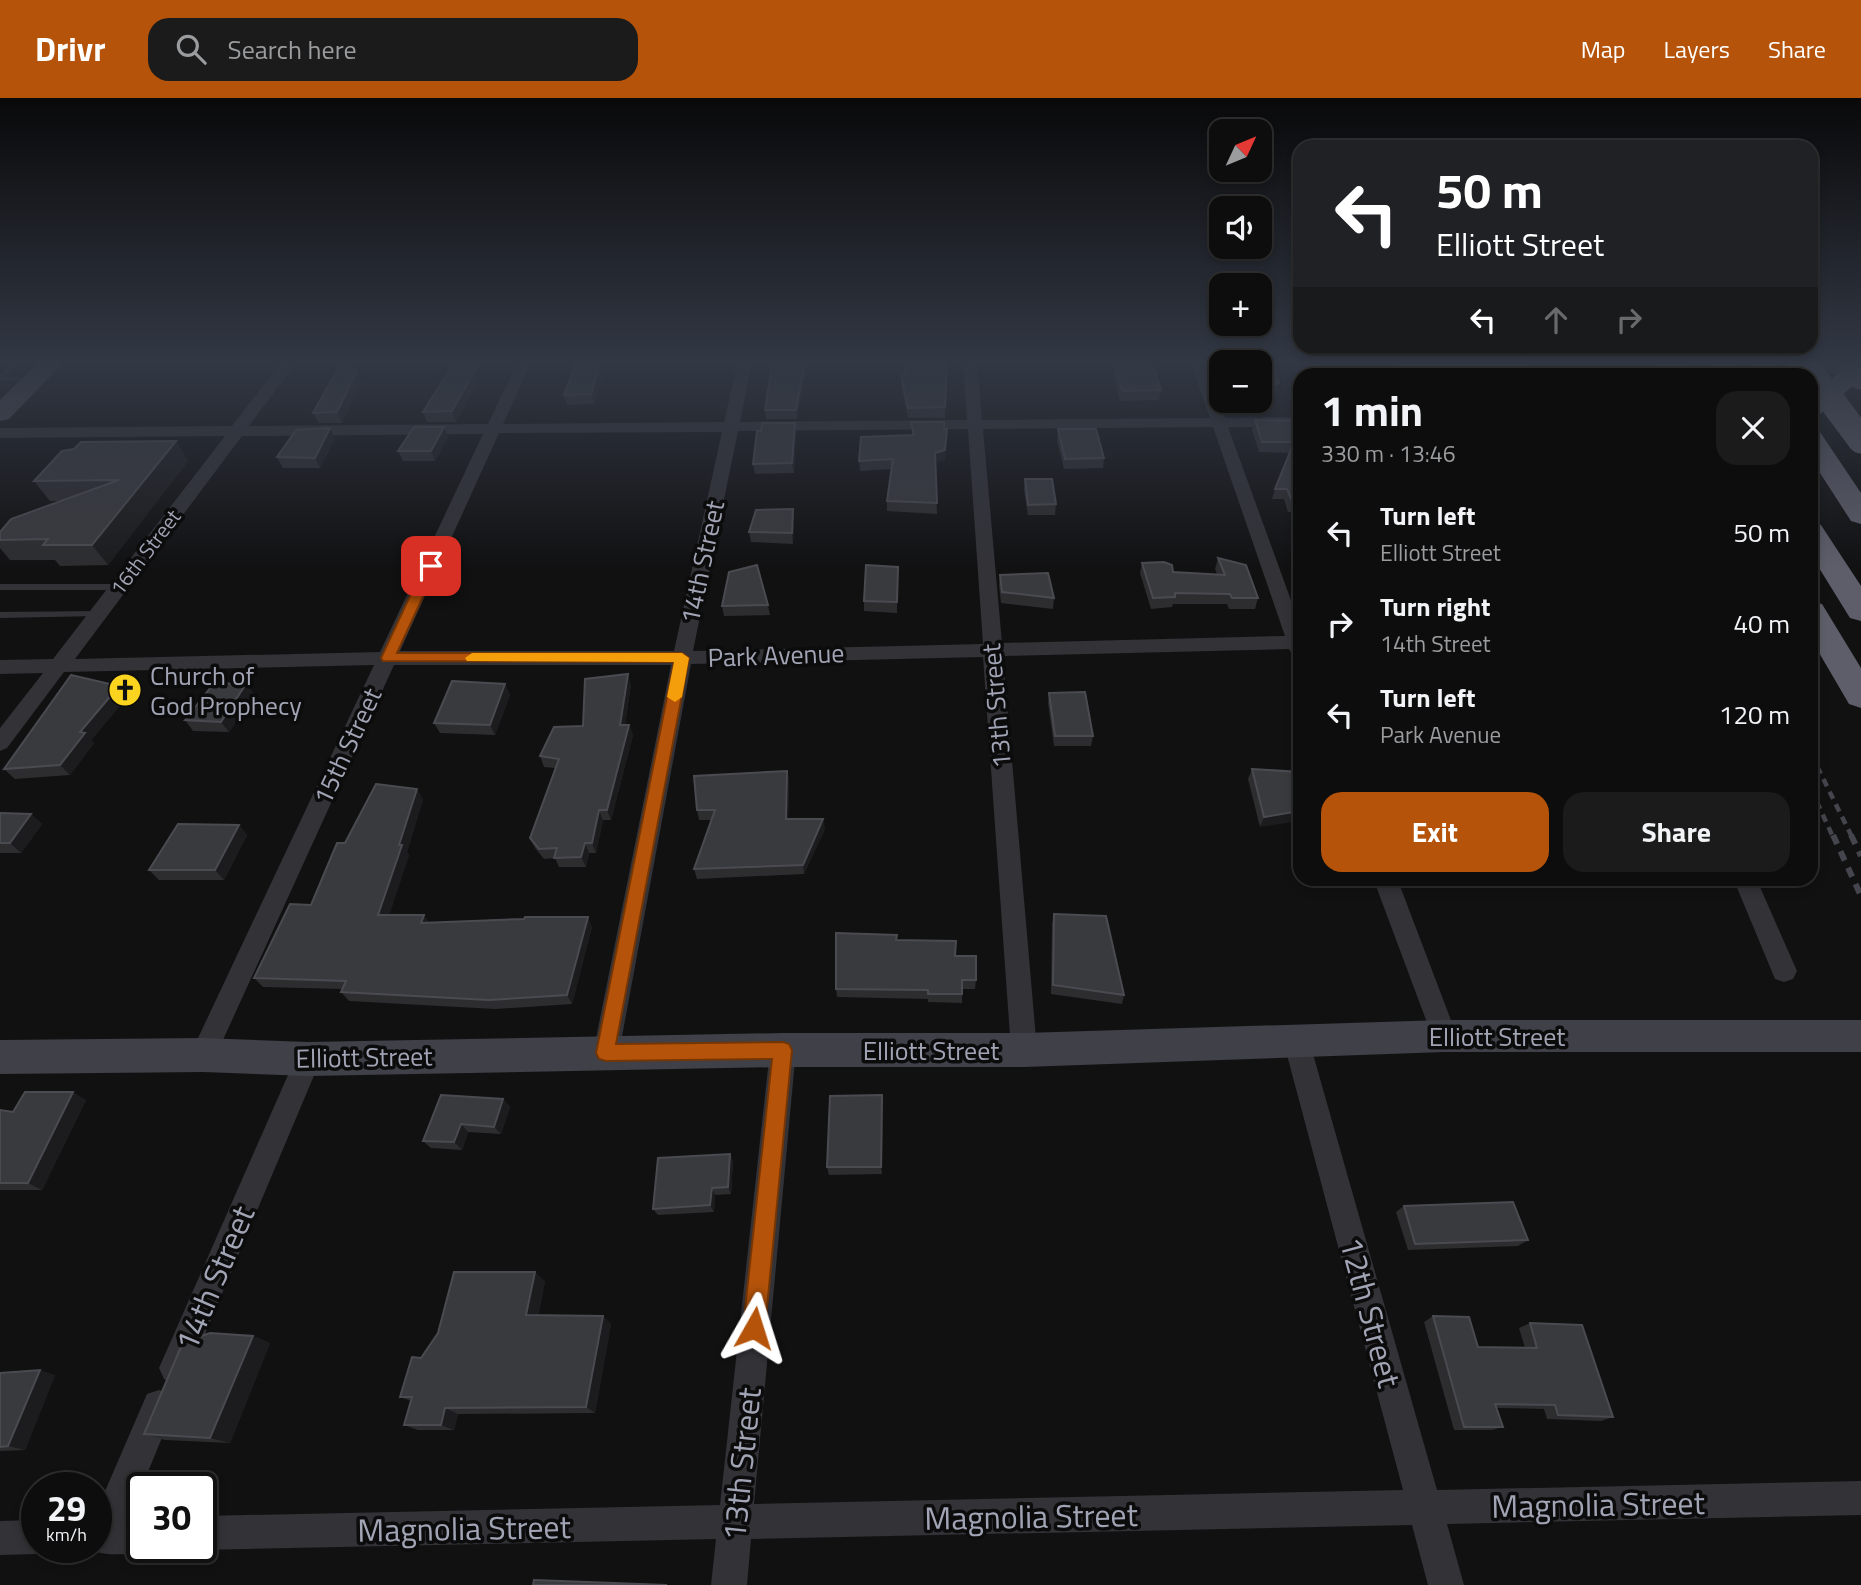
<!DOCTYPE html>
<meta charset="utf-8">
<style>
body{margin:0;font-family:"Titillium Web",sans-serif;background:#1b1b1c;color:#f1f3f6;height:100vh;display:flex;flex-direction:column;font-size:26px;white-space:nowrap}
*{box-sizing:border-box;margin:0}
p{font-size:23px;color:#9a9c9e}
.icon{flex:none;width:38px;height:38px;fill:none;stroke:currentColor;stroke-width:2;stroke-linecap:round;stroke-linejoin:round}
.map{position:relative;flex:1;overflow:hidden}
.sheet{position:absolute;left:1293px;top:270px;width:525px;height:518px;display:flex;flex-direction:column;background:#0d0d0e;border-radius:21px;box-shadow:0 4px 10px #0003,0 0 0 2px #2d2d2e}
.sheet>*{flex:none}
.top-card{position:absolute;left:1293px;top:42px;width:525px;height:214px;border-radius:21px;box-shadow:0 4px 10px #0003,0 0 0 2px #2d2d2e;background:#202124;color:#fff;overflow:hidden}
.needle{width:46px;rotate:46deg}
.fabs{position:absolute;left:1209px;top:21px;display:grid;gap:14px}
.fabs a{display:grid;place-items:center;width:63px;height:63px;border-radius:14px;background:#0d0d0e;box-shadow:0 4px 10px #0003,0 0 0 2px #2d2d2e;font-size:35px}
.speed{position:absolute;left:21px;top:1374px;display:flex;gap:14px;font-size:35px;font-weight:700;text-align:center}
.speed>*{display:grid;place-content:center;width:91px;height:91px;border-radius:50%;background:#0d0d0e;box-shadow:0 4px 10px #0003,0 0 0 2px #2d2d2e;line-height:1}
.speed small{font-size:18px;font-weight:400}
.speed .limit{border:4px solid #111;border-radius:10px;background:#fff;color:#111}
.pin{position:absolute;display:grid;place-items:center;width:60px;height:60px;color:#fff;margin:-30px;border-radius:14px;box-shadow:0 4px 10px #0006}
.me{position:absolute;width:77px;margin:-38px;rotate:6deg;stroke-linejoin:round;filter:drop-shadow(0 0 5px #0008)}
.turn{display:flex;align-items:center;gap:24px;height:147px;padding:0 28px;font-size:32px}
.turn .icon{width:91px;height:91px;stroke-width:2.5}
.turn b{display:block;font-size:49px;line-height:60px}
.lanes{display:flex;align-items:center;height:66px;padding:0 28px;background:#0003;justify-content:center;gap:35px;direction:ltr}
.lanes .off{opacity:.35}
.round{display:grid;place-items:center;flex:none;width:74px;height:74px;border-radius:21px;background:#1b1b1c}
.head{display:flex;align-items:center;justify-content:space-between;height:119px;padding:0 28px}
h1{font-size:42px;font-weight:700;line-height:52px}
.action{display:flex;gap:14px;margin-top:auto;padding:14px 28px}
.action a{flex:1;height:80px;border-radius:21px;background:#b45309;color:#fff;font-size:28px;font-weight:700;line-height:80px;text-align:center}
.action a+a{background:#1b1b1c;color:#f1f3f6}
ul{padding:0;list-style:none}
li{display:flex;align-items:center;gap:21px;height:91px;padding:0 28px}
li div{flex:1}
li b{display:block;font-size:26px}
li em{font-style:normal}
header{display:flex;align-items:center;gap:42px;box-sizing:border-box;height:98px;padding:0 35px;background:#b45309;color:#fff}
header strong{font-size:33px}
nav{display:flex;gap:38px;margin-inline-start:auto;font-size:24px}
.search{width:490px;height:63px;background:#1b1b1c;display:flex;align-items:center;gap:18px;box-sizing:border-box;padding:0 24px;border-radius:21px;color:#9a9c9e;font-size:26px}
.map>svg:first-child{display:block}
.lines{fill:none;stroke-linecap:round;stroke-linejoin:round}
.lane{fill:#323237;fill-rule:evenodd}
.street{fill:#323237;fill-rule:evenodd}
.secondary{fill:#3f4048;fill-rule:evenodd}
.primary{fill:#4d4e57;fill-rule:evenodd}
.highway{fill:#5d5e69;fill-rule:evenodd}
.rail-far2{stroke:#44454d;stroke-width:3.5;stroke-dasharray:6 5;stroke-linecap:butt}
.rail-far1{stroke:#44454d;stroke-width:4.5;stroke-dasharray:8 6;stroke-linecap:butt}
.rail{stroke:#44454d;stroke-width:6;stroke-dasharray:10 8;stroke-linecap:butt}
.highway-bridge{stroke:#5d5e69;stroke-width:27}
.wall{fill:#2d2d30}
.shaded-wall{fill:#1c1c1e}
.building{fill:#393a3e;stroke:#4a4a51;stroke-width:2}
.route{fill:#b45309;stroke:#753606;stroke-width:2}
.slow{fill:#f59e0b}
.labels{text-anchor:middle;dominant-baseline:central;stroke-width:7;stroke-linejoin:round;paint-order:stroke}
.far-street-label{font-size:21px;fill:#a1a4b4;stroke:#0c0c0d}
.street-label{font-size:26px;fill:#a1a4b4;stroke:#0c0c0d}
.poi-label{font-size:26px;fill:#a1a4b4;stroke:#0c0c0d;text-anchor:start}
.near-street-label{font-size:32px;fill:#a1a4b4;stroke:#0c0c0d}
</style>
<header>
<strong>Drivr</strong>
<div class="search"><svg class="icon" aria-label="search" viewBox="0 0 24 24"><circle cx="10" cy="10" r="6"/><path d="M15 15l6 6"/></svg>Search here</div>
<nav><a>Map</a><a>Layers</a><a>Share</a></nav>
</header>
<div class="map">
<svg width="1861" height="1487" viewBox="0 0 1861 1487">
<rect width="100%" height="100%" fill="#111112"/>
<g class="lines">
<g class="lane">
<path d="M15,263H22L4,279H36L38,280V282L0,283V276Z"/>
<path d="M0,486H118L122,489L118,492H0Z"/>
<path d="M97,513L101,516L100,518L0,520V514Z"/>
</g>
<g class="street">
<path d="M282,263H297L249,328L488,326L518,263H532L503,326L724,324L738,263H752L740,324L967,322L963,263H977L982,322L1210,320L1190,263H1204L1225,320L1300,319V329H1228L1300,527V559L1293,558L1289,551L1003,558L1037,952L1033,961L1024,964L1015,961L1011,952L983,559L691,566L619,955L615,964L606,967L597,964L593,955L671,567H394L212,966L203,969L194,966L190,957L374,567L64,574L7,650L0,653V630L43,575L0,576V562L53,561L225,338L0,340V330L232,328ZM1213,329L1285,538L1002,545L983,331ZM968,331L983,546L693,553L738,333ZM722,334L674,553H400L499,335ZM483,336L380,554L75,561L242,338Z"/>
<path d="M1514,263H1528L1534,276H1520Z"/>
<path d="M1373,780H1397L1457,938L1453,946L1444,950L1435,946Z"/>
<path d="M1733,780H1756L1797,873L1793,881L1784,884L1775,881Z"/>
<path d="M1296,930L1305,934L1309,942L1437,1392L1861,1383V1417L1447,1426L1464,1487H1428L1412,1427L751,1441L747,1487H711L716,1441L201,1452L193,1449H201V1418L720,1407L770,952L774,943L783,940L792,943L796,952L754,1406L1403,1392L1283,942L1287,934Z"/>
<path d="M308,949L317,952L321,961L186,1281L175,1286L164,1281L159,1270L299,952Z"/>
<path d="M159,1292L171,1296L175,1308L129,1420H142V1449H154C134,1458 104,1459 84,1450L96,1449V1414L147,1296Z"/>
<path d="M37,1422V1449H50L49,1451L37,1456L0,1457V1423Z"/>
</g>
<g class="secondary">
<path d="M1797,263H1831L1861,271V283L1800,267Z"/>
<path d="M1444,922H1861V954H1444L1024,969H783L308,978L203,974L0,976V942L203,940L308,944L783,935H1024Z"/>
</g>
<path class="primary" d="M40,263H65L9,321L0,323V302Z"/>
<g class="highway">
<path d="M1656,263H1680L1688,276H1664Z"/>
<path d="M1709,263H1733L1738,276H1714Z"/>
<path d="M1750,263H1774L1782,276H1758Z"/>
<path d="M1852,263H1861V281L1820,316L1811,319V298Z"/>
<path d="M1811,332L1820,334L1861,395V426L1851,423L1811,361Z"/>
<path d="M1811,424L1821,427L1861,488V523L1850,520L1811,457Z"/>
<path d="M1811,503L1822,506L1861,570V610L1849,606L1811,541Z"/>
</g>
<g class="rail-far2">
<path d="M1603,263L1610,276"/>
<path d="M1616,263L1623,276"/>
</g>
<g class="rail-far1">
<path d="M1811,656L1852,739"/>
<path d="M1811,691L1833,739"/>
</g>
<g class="rail">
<path d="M1833,737L1861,798"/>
<path d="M1851,737L1861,758"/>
</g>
<g class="highway-bridge">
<path d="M1802,263L1861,342"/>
<path d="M1849,263L1861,278"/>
</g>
</g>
<g class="wall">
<path d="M455,263H488L456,324H427L423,314Z"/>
<path d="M607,263L594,306L567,307L564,297Z"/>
<path d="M779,263H807L797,321H766L765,312Z"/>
<path d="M947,263L945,320H908L901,286V276H905Z"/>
<path d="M1391,263H1512L1520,276H1404L1401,269H1394Z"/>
<path d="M1115,268L1161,292L1159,302L1120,303L1113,278Z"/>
<path d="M362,283L342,325H319L313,315Z"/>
<path d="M1255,322L1300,323V414H1288L1284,401H1272L1275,391L1290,355L1259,354L1252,332Z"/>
<path d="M911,324L945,362L935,365L937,416L887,413V403L891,371L860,373L859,363L912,337Z"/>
<path d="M1058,331L1104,360L1103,370L1064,371L1057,342Z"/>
<path d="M796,335L794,375L755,376L753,366Z"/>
<path d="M448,339L435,363H403L398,353Z"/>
<path d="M335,340L320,370H283L277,359Z"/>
<path d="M176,343L188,363L108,467L60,468L55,462H10L0,450V434L62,403H50L34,383Z"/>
<path d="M1025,381L1056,406L1055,417H1028L1024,392Z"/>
<path d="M793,411L794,422L793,446L751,444L749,434Z"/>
<path d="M1218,460L1258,500L1255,511H1229L1227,506H1173L1172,509L1151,511L1140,475L1142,465L1173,474L1217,476L1215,471Z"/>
<path d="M898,469L897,515L864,513V503Z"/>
<path d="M1000,477L1054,500L1053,511L1001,505L999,487Z"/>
<path d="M768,507L770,517L724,518L722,508Z"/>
<path d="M246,586L254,596L229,634L193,633L185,622Z"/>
<path d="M505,586L510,597L495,637L440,635L434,625Z"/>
<path d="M631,586L625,627H629L633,637L611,722H603L596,755H589L586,769H559L555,760L544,761L535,750L530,740L555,670L544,669L540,658L583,628Z"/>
<path d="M1049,595L1093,638L1091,648H1054L1048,605Z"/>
<path d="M128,598L91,642L94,645L70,677L15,681L4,671Z"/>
<path d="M1252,671L1300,674L1260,729L1248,681Z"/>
<path d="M787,673L789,683L788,721L825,731L804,776L697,781L694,771L711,722H699L697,712Z"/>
<path d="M423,701L407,754L409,757L389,817H424L429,825L592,829L572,906L495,911L349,903L341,894L342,891L263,889L254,880L311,807L345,745Z"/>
<path d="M0,715L31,716L42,726L21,755H0Z"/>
<path d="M239,727L247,737L224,782H159L149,772Z"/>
<path d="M1054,816L1124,897L1122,906L1051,896L1052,826Z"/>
<path d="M897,837V842L955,858L976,882L975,891H962V905L928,904V901L837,899L836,891Z"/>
<path d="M503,1001L510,1009L501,1036L468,1034L462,1052L431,1050L423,1043Z"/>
<path d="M86,1002L42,1092H0V1012L13,1014Z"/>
<path d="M883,1005L882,1076L829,1077L827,1069Z"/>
<path d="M730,1056L733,1063L731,1096L715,1097L714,1114L658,1117L653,1111Z"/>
<path d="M1404,1108L1528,1142L1518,1148L1408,1152L1396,1114Z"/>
<path d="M545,1183L538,1218L611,1226L595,1315L458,1316L454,1332H418L404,1327L411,1303L400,1299L421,1260Z"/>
<path d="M1433,1218L1478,1249L1525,1250L1519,1230L1530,1225L1613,1319L1601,1323L1547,1321L1544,1311L1497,1310L1503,1329L1492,1332H1454L1424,1224Z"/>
<path d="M253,1238L270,1245L230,1345L165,1342L144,1336Z"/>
<path d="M0,1275L55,1277L25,1352L0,1353Z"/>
</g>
<g class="shaded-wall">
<path d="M480,263H488L456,324L452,313Z"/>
<path d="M601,263H607L594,306L591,296Z"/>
<path d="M805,263H807V265L797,321L796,312Z"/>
<path d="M357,273L362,283L342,325L337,314Z"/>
<path d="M1279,285L1276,295L1260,300V290Z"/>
<path d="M795,325L796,335L794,375L792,365Z"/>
<path d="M444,329L448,339L435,363L431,353Z"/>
<path d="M330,330L335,340L320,370L315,360Z"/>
<path d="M947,331L945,362L935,366V355Z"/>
<path d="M176,343L188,363L108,467L92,447Z"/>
<path d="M793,411L794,422L793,446L792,435Z"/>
<path d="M628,576L631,586L624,637L620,627Z"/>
<path d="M246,586L254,596L229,634L221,624Z"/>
<path d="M505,586L510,597L495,637L490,627Z"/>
<path d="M119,588L128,598L91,642L94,645L70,677L60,667L80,634Z"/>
<path d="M629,627L633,637L611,722L607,712Z"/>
<path d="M787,673L789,683L788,731L786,721Z"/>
<path d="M417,691L423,701L407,754L409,757L386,827L378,817Z"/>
<path d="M599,712L603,722L596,755L592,745Z"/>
<path d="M1300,713V723L1260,729L1264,719Z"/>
<path d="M31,716L42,726L21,755L10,745Z"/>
<path d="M823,721L825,731L804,776L803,767Z"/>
<path d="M239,727L247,737L224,782L215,772Z"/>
<path d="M585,745L589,755L586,769L581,759Z"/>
<path d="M424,817L430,827L421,825Z"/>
<path d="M588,819L592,829L572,906L567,897Z"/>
<path d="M73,994L86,1002L42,1092L28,1085Z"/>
<path d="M882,997L883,1005L882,1076L881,1069Z"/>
<path d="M503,1001L510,1009L501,1036L494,1029Z"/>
<path d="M461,1026L468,1034L462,1052L454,1044Z"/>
<path d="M730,1056L733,1063L731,1096L728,1089Z"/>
<path d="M712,1090L715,1097L714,1114L710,1107Z"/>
<path d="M535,1174L545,1183L536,1225L526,1217Z"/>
<path d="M603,1218L611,1226L595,1315L586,1309Z"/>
<path d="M253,1238L270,1245L230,1345L210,1340Z"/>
<path d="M40,1272L55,1277L25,1352L8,1348Z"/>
<path d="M445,1310L458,1316L454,1332L441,1327Z"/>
</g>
<g class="building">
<path d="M455,263H480L452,313L423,314Z"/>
<path d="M577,263H601L591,296L564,297Z"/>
<path d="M779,263H805L796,312H765L772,267H779Z"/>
<path d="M905,263H947L945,309L908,310L901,276H905Z"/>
<path d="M1243,263H1273L1279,285L1260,290V264H1243Z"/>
<path d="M1412,263H1512L1520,276L1419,275Z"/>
<path d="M341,265L357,273L337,314L313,315Z"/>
<path d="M1153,267L1161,292L1122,293L1115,268Z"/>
<path d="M1255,322L1300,323V403H1292L1287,391H1275L1294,344H1262Z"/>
<path d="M911,324H944V331H947L945,352L935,355L937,405L887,403L893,361L859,363L861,339L914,337Z"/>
<path d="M762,325H795L792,365L753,366L757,333H761Z"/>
<path d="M414,329H444L431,353H398Z"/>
<path d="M330,330L315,360L277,359L296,332Z"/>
<path d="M1058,331H1096L1104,360L1065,361Z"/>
<path d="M176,343L92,447H43L48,441L0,442V434L11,421L119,382L34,383L62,353L74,351L81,344Z"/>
<path d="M1025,381H1052L1056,406L1028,407Z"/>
<path d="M793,411L792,435L749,434L756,412Z"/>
<path d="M1218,460L1246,467L1258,500H1232L1230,496L1175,495V499L1153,500L1142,465L1164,464L1172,467L1173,474L1225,477Z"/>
<path d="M757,467L768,507L722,508L729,474Z"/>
<path d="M866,467L898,469L897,504L864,503Z"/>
<path d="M1048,475L1054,500L1002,494L1000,477Z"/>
<path d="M628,576L620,627H629L607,712H599L592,745H585L581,759L554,760L557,750L539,751L530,740L559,661L540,658L554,629L583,628L585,581Z"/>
<path d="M71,577L119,588L80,634L85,635L60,667L4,671Z"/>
<path d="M452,583L505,586L490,627L434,625Z"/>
<path d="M214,585L246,586L221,624L185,622Z"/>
<path d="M1085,594L1093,638H1055L1049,595Z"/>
<path d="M1252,671L1300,674V713L1264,719Z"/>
<path d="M787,673L786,721H823L803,767L694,771L715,712H697L694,678Z"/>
<path d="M376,686L417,691L399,747H402L378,817H424L421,825L524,821L525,819H588L567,897L489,902L341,894L346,883L254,880L290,806L311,807L337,745H345Z"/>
<path d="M0,715L31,716L10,745H0Z"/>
<path d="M178,726L239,727L215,772H149Z"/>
<path d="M1054,816L1106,818L1124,897L1053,887Z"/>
<path d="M836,835L897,837L896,842L956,843L955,858H976V882H962V896H928V892L836,891Z"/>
<path d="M25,994H73L28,1085H0V1012L13,1014Z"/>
<path d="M441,997L503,1001L494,1029L461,1026L454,1044L423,1043Z"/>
<path d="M882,997L881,1069H827L830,998Z"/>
<path d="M730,1056L728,1089L712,1090L710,1107L653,1111L658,1060Z"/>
<path d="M1513,1104L1528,1142L1415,1146L1404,1108Z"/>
<path d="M454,1174H535L526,1217L603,1218L586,1309L445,1310L441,1327H404L412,1299H400L412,1259L421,1260L438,1235Z"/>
<path d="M1433,1218L1469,1219L1478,1249L1537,1250L1530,1225L1582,1227L1613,1319L1558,1317L1555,1307L1495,1306L1503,1329H1464Z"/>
<path d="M210,1235L253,1238L210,1340L144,1336L183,1244Z"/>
<path d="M40,1272L8,1348L0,1349V1275Z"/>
<path d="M534,1482L667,1487H533Z"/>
</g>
<linearGradient id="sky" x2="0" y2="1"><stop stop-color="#09090a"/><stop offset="0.56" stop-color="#323844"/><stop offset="1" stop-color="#323844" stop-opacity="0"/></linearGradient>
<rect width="1861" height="471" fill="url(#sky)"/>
<path class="route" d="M431,464L437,468L397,555H682L689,560L616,946L783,944L789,946L792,952L765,1230L762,1237L754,1240L747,1237L743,1230L772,961L606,963L599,961L596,955L674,564L383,563L381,560L424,468Z"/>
<path class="slow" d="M472,555H682L689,560L682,599L675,604L667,599L674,564L467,563L465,560Z"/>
<defs>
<symbol id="church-disc" viewBox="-11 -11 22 22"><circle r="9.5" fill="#fbd420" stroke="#0c0c0d"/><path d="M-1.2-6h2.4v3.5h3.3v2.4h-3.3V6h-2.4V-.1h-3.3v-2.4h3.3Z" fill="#111"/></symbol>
</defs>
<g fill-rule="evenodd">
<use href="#church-disc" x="106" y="573" width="38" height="38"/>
</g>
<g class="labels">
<g class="far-street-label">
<text transform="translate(145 454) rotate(-53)">16th Street</text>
</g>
<g class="street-label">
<text transform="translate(702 464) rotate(-78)">14th Street</text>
<text transform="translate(776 557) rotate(-2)">Park Avenue</text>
<text transform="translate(996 608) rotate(-95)">13th Street</text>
<text transform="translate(347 648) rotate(-65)">15th Street</text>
<text x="1497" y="938">Elliott Street</text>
<text x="931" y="952">Elliott Street</text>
<text transform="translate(364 959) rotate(-1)">Elliott Street</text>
</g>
<g class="poi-label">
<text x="150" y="577">Church of<tspan x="150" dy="30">God Prophecy</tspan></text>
</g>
<g class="near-street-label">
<text transform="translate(214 1180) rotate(-67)">14th Street</text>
<text transform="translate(1371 1214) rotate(75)">12th Street</text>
<text transform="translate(741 1366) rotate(-84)">13th Street</text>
<text transform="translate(1598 1406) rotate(-1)">Magnolia Street</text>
<text transform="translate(1031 1418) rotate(-1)">Magnolia Street</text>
<text transform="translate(464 1430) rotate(-1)">Magnolia Street</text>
</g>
</g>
</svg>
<div class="fabs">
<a><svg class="needle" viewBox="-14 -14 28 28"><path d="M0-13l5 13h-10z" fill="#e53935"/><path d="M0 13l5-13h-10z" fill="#9a9c9e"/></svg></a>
<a><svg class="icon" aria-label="sound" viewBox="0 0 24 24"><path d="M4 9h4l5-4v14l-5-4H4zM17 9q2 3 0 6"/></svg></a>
<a>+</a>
<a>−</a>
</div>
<div class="speed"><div>29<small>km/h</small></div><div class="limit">30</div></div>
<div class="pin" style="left:431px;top:468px;background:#d93025"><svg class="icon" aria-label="arrive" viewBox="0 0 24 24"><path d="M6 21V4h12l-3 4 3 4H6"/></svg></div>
<svg class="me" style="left:754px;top:1230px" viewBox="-20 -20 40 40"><path d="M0-17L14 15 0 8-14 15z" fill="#b45309" stroke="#fff" stroke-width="4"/></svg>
<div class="top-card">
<div class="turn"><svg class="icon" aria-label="left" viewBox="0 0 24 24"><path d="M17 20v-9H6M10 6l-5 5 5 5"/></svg><div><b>50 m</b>Elliott Street</div></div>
<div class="lanes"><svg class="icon" aria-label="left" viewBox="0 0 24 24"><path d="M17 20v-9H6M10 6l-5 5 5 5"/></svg><svg class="icon off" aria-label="ahead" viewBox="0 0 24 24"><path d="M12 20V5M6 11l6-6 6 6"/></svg><svg class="icon off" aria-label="right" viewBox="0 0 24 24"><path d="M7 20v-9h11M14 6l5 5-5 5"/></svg></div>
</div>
<section class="sheet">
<div class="head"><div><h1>1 min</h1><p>330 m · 13:46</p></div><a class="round"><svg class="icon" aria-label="close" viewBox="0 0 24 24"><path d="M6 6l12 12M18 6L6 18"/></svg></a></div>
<ul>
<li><svg class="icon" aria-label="left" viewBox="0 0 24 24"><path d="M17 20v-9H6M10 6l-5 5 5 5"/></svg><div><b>Turn left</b><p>Elliott Street</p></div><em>50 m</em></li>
<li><svg class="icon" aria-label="right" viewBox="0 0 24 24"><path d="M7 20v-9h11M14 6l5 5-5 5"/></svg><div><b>Turn right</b><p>14th Street</p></div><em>40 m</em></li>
<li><svg class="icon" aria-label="left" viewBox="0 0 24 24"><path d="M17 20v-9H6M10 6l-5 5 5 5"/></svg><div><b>Turn left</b><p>Park Avenue</p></div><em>120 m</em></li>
</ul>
<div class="action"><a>Exit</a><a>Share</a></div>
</section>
</div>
